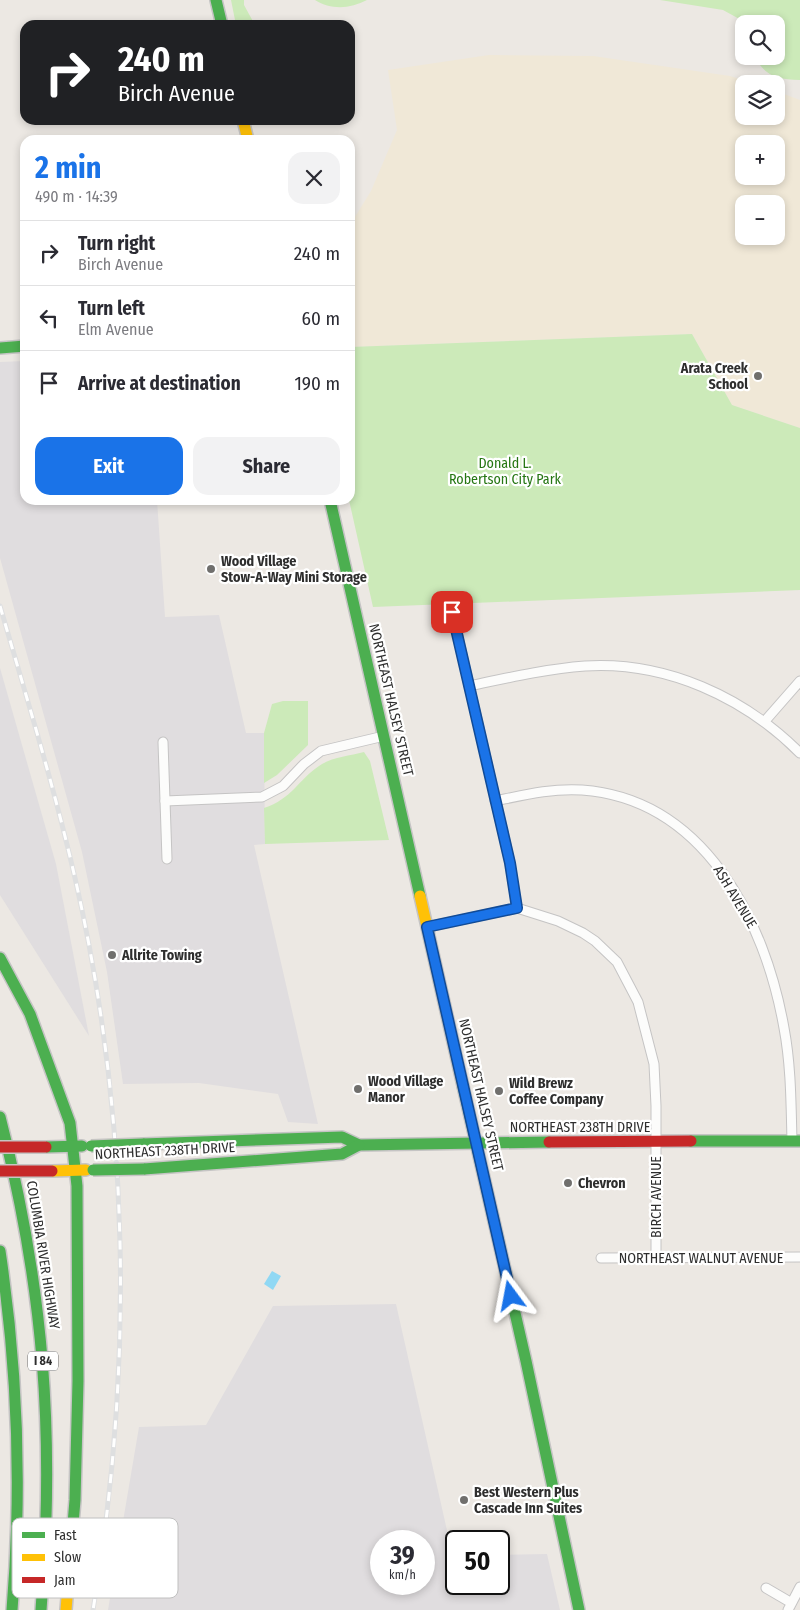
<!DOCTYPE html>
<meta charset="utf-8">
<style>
body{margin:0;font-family:"Fira Sans Condensed",sans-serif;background:#f2f2f3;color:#2b2b33;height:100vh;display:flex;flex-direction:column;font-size:19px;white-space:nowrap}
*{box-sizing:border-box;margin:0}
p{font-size:16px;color:#7c7c81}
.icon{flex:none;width:28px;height:28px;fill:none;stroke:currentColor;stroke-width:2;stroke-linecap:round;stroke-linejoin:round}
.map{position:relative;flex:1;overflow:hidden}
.sheet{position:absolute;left:20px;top:135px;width:335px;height:370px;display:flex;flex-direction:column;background:#fff;border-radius:15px;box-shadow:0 2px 8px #0003}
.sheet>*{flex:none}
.guide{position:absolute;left:20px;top:20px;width:335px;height:105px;border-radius:15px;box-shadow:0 2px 8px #0003;background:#202124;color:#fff;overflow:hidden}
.fabs{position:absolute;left:735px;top:15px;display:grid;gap:10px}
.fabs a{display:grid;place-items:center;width:50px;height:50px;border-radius:10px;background:#fff;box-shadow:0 2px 8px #0003;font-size:25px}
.speed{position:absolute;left:370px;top:1530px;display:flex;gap:10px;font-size:25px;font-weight:700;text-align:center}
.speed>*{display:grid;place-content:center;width:65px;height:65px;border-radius:50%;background:#fff;box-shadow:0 2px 8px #0003;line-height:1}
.speed small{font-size:12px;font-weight:400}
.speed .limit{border:2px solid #111;border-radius:8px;background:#fff;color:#111}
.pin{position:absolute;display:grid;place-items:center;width:42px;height:42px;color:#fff;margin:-21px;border-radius:10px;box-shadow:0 2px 8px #0006}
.me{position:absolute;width:55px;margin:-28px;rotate:347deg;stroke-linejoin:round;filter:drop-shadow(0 0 4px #0008)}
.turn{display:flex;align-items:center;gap:18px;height:105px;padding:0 15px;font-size:22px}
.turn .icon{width:65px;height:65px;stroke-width:2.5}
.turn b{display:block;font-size:35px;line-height:42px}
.round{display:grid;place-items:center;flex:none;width:52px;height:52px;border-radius:15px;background:#f2f2f3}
.summary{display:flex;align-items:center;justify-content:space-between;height:85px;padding:0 15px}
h1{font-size:30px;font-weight:700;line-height:38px;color:#1a73e8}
.action{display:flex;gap:10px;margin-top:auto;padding:10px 15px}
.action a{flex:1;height:58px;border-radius:15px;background:#1a73e8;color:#fff;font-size:20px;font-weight:700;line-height:58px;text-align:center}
.action a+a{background:#f2f2f3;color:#2b2b33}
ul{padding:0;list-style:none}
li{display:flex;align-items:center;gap:15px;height:65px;padding:0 15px;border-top:1px solid #e1e1e2}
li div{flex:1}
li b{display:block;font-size:19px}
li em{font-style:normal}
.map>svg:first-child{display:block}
.industrial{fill:#e0dddf;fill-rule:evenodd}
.education{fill:#f0e8d7;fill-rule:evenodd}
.green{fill:#cceab9}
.water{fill:#90d8f4}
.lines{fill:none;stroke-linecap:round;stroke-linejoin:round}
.street-casing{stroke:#c5c4c4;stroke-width:11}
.fast-casing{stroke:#c5c4c4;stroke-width:14}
.slow-casing{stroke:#c5c4c4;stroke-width:14}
.jam-casing{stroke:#c5c4c4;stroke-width:14}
.street{stroke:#fcfcfb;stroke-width:9}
.fast{stroke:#4caf50;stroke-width:11}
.slow{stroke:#ffc107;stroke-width:11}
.jam{stroke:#c62828;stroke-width:11}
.rail-casing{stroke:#dedfe0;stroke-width:5}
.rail{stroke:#fff;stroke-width:3;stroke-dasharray:9;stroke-linecap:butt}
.fast-bridge-casing{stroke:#c6c5c3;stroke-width:14;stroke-linecap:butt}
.jam-bridge-casing{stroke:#c6c5c3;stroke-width:14;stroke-linecap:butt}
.fast-bridge{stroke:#4caf50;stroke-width:11}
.jam-bridge{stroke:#c62828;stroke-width:11}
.route-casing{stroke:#114b97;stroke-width:12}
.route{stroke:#1a73e8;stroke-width:9}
.poi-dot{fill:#706f6d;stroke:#fff;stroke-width:2}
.labels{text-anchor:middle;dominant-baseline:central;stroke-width:4.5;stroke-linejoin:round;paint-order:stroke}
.shield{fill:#fff;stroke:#6d6d6d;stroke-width:1}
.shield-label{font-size:12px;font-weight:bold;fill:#2e2e2e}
.poi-label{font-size:14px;font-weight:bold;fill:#2e2e2e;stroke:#fff;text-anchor:start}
.park-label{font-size:14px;fill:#257613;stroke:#fff}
.street-label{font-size:14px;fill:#2e2e2e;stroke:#fff}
.key{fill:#fff;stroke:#c0c0c0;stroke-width:1}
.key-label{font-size:14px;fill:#2e2e2e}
</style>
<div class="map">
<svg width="800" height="1610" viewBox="0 0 800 1610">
<rect width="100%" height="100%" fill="#ece8e3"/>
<g class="industrial">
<path d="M25,361V500H157L165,617L219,615L246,733H264L265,844L254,845L318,1124L288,1122L278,1094L199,1083L123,1084L107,972L82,852L0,558V362Z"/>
<path d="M0,668L56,864L89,1036L0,895Z"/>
<path d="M396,1304L453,1557H456V1584H499V1555L547,1554L560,1610H108L139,1427L206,1425L273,1306ZM381,1541H424V1584H381Z"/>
</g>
<path class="education" d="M489,55L593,56L730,76L755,84H744V116H776V91L800,100V428L732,405L692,334L350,347V225L371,191L397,130L388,70ZM744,144H776V176H744ZM744,204H776V236H744Z"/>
<g class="green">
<path d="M231,0H244V5L255,25H236Z"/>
<path d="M315,0H367C350,9 331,10 315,0Z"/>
<path d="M660,0H800V80C777,79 766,77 754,56H776V24H750V21H743L723,10Z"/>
<path d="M692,334L732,405L800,428V590L373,607L349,500L350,347Z"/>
<path d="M283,701H308V745L277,775L264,783V733L272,704Z"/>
<path d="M364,752L370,761L389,840L265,844L264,808C292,799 298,780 319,766C332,757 349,756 364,752Z"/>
</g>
<path class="water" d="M272,1271L281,1276L273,1290L264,1284Z"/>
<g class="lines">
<defs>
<g id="street">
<path d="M452,611L510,863L517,908"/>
<path d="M469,686C507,678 546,669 585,666C666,661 744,697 800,753"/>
<path d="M765,721L800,681"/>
<path d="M163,742L167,859"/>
<path d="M165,801L262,797L283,786L304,764L321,751L384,736"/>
<path d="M495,801C524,795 552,788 582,790C704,799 765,920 784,1028C791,1065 791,1103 792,1141"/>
<path d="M427,927L517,908L558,921L583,933L595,941L617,962L638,1002L654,1064L656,1106V1257"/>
<path d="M601,1258L800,1257"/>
<path d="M766,1588L790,1602"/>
<path d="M788,1610L800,1587"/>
</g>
<g id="fast">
<path d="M216,0L222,25"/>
<path d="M0,348L25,346"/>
<path d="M330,500L420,896"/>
<path d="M0,958L30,1014L70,1123L77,1186L78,1381L75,1500L71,1548"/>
<path d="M463,1086L526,1361L579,1610"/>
<path d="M0,1117C44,1287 55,1435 41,1610"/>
<path d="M691,1141H800"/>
<path d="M143,1144L342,1137L359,1145L549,1142"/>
<path d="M46,1147L82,1146"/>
<path d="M144,1169L342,1154L359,1145"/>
<path d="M0,1251C18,1371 22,1489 12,1610"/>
</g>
<g id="slow">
<path d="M243,120L248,140"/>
<path d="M420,896L463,1086"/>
<path d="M52,1171L86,1170"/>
<path d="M66,1610L71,1548"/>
</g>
<path id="jam" d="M549,1142L691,1141"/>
</defs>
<use href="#street" class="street-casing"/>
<use href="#fast" class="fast-casing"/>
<use href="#slow" class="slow-casing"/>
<use href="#jam" class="jam-casing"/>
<use href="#street" class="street"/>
<use href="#fast" class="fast"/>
<use href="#slow" class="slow"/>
<use href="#jam" class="jam"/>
<defs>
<path id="rail" d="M0,606C26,696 54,786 75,878C130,1118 134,1367 93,1610"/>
</defs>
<use href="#rail" class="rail-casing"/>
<use href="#rail" class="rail"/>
<defs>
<g id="fast-bridge">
<path d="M91,1146L143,1144"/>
<path d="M93,1170L144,1169"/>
</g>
<g id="jam-bridge">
<path d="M0,1147H46"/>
<path d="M0,1171H52"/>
</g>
</defs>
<use href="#fast-bridge" class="fast-bridge-casing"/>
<use href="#jam-bridge" class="jam-bridge-casing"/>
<use href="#fast-bridge" class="fast-bridge"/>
<use href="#jam-bridge" class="jam-bridge"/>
</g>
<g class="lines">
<defs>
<path id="route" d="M452,612L510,863L517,908L427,927L511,1296"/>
</defs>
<use href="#route" class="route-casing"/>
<use href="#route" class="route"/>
</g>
<g class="poi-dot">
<circle cx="758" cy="376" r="5"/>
<circle cx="211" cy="569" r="5"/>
<circle cx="112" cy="955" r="5"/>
<circle cx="358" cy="1089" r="5"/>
<circle cx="499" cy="1091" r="5"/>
<circle cx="568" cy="1183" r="5"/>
<circle cx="464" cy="1500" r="5"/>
</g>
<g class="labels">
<rect class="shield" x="28" y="1351.5" width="30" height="19" rx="4"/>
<g class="shield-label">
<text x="43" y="1361">I 84</text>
</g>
<g class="poi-label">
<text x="748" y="368" text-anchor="end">Arata Creek<tspan x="748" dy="16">School</tspan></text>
<text x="221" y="561">Wood Village<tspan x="221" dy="16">Stow-A-Way Mini Storage</tspan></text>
<text x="122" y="955">Allrite Towing</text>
<text x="368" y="1081">Wood Village<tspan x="368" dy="16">Manor</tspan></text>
<text x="509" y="1083">Wild Brewz<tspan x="509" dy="16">Coffee Company</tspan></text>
<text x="578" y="1183">Chevron</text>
<text x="474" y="1492">Best Western Plus<tspan x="474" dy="16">Cascade Inn Suites</tspan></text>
</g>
<g class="park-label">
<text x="505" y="463">Donald L.<tspan x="505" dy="16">Robertson City Park</tspan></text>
</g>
<g class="street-label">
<text transform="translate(391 700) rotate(77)">NORTHEAST HALSEY STREET</text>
<text transform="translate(735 897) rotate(59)">ASH AVENUE</text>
<text transform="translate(481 1095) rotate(77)">NORTHEAST HALSEY STREET</text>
<text x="580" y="1127">NORTHEAST 238TH DRIVE</text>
<text transform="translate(165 1151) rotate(-3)">NORTHEAST 238TH DRIVE</text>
<text transform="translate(656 1197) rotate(-90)">BIRCH AVENUE</text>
<text transform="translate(43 1255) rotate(81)">COLUMBIA RIVER HIGHWAY</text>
<text x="701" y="1258">NORTHEAST WALNUT AVENUE</text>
</g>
</g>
<rect x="12" y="1518" width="166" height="80" rx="8" class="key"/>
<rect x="22" y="1532" width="23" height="6" fill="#4caf50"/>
<rect x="22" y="1554" width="23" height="7" fill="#ffc107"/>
<rect x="22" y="1577" width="23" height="6" fill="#c62828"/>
<g class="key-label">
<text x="54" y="1540">Fast</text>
<text x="54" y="1562">Slow</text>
<text x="54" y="1585">Jam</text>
</g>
</svg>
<div class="fabs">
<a><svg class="icon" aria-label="search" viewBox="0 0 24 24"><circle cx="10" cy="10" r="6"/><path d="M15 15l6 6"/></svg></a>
<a><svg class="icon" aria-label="layers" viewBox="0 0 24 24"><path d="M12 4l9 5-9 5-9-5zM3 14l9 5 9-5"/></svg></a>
<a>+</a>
<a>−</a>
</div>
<div class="speed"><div>39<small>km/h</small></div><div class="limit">50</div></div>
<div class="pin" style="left:452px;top:612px;background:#d93025"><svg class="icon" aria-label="arrive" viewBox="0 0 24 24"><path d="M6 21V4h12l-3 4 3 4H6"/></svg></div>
<svg class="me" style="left:511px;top:1296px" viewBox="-20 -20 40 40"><path d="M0-17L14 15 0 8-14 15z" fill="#1a73e8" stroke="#fff" stroke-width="4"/></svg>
<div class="guide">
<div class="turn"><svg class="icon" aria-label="right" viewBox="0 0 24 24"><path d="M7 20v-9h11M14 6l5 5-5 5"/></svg><div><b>240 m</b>Birch Avenue</div></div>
</div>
<section class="sheet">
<div class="summary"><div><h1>2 min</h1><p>490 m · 14:39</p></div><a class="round"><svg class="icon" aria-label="close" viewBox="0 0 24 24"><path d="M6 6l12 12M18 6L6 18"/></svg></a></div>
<ul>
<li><svg class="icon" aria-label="right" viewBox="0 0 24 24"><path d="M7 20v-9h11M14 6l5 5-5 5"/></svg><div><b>Turn right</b><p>Birch Avenue</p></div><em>240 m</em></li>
<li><svg class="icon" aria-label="left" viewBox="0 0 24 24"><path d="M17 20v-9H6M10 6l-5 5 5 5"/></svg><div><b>Turn left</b><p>Elm Avenue</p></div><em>60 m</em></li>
<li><svg class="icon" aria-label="arrive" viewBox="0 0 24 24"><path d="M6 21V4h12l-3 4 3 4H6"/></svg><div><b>Arrive at destination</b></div><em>190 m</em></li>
</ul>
<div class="action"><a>Exit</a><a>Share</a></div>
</section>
</div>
